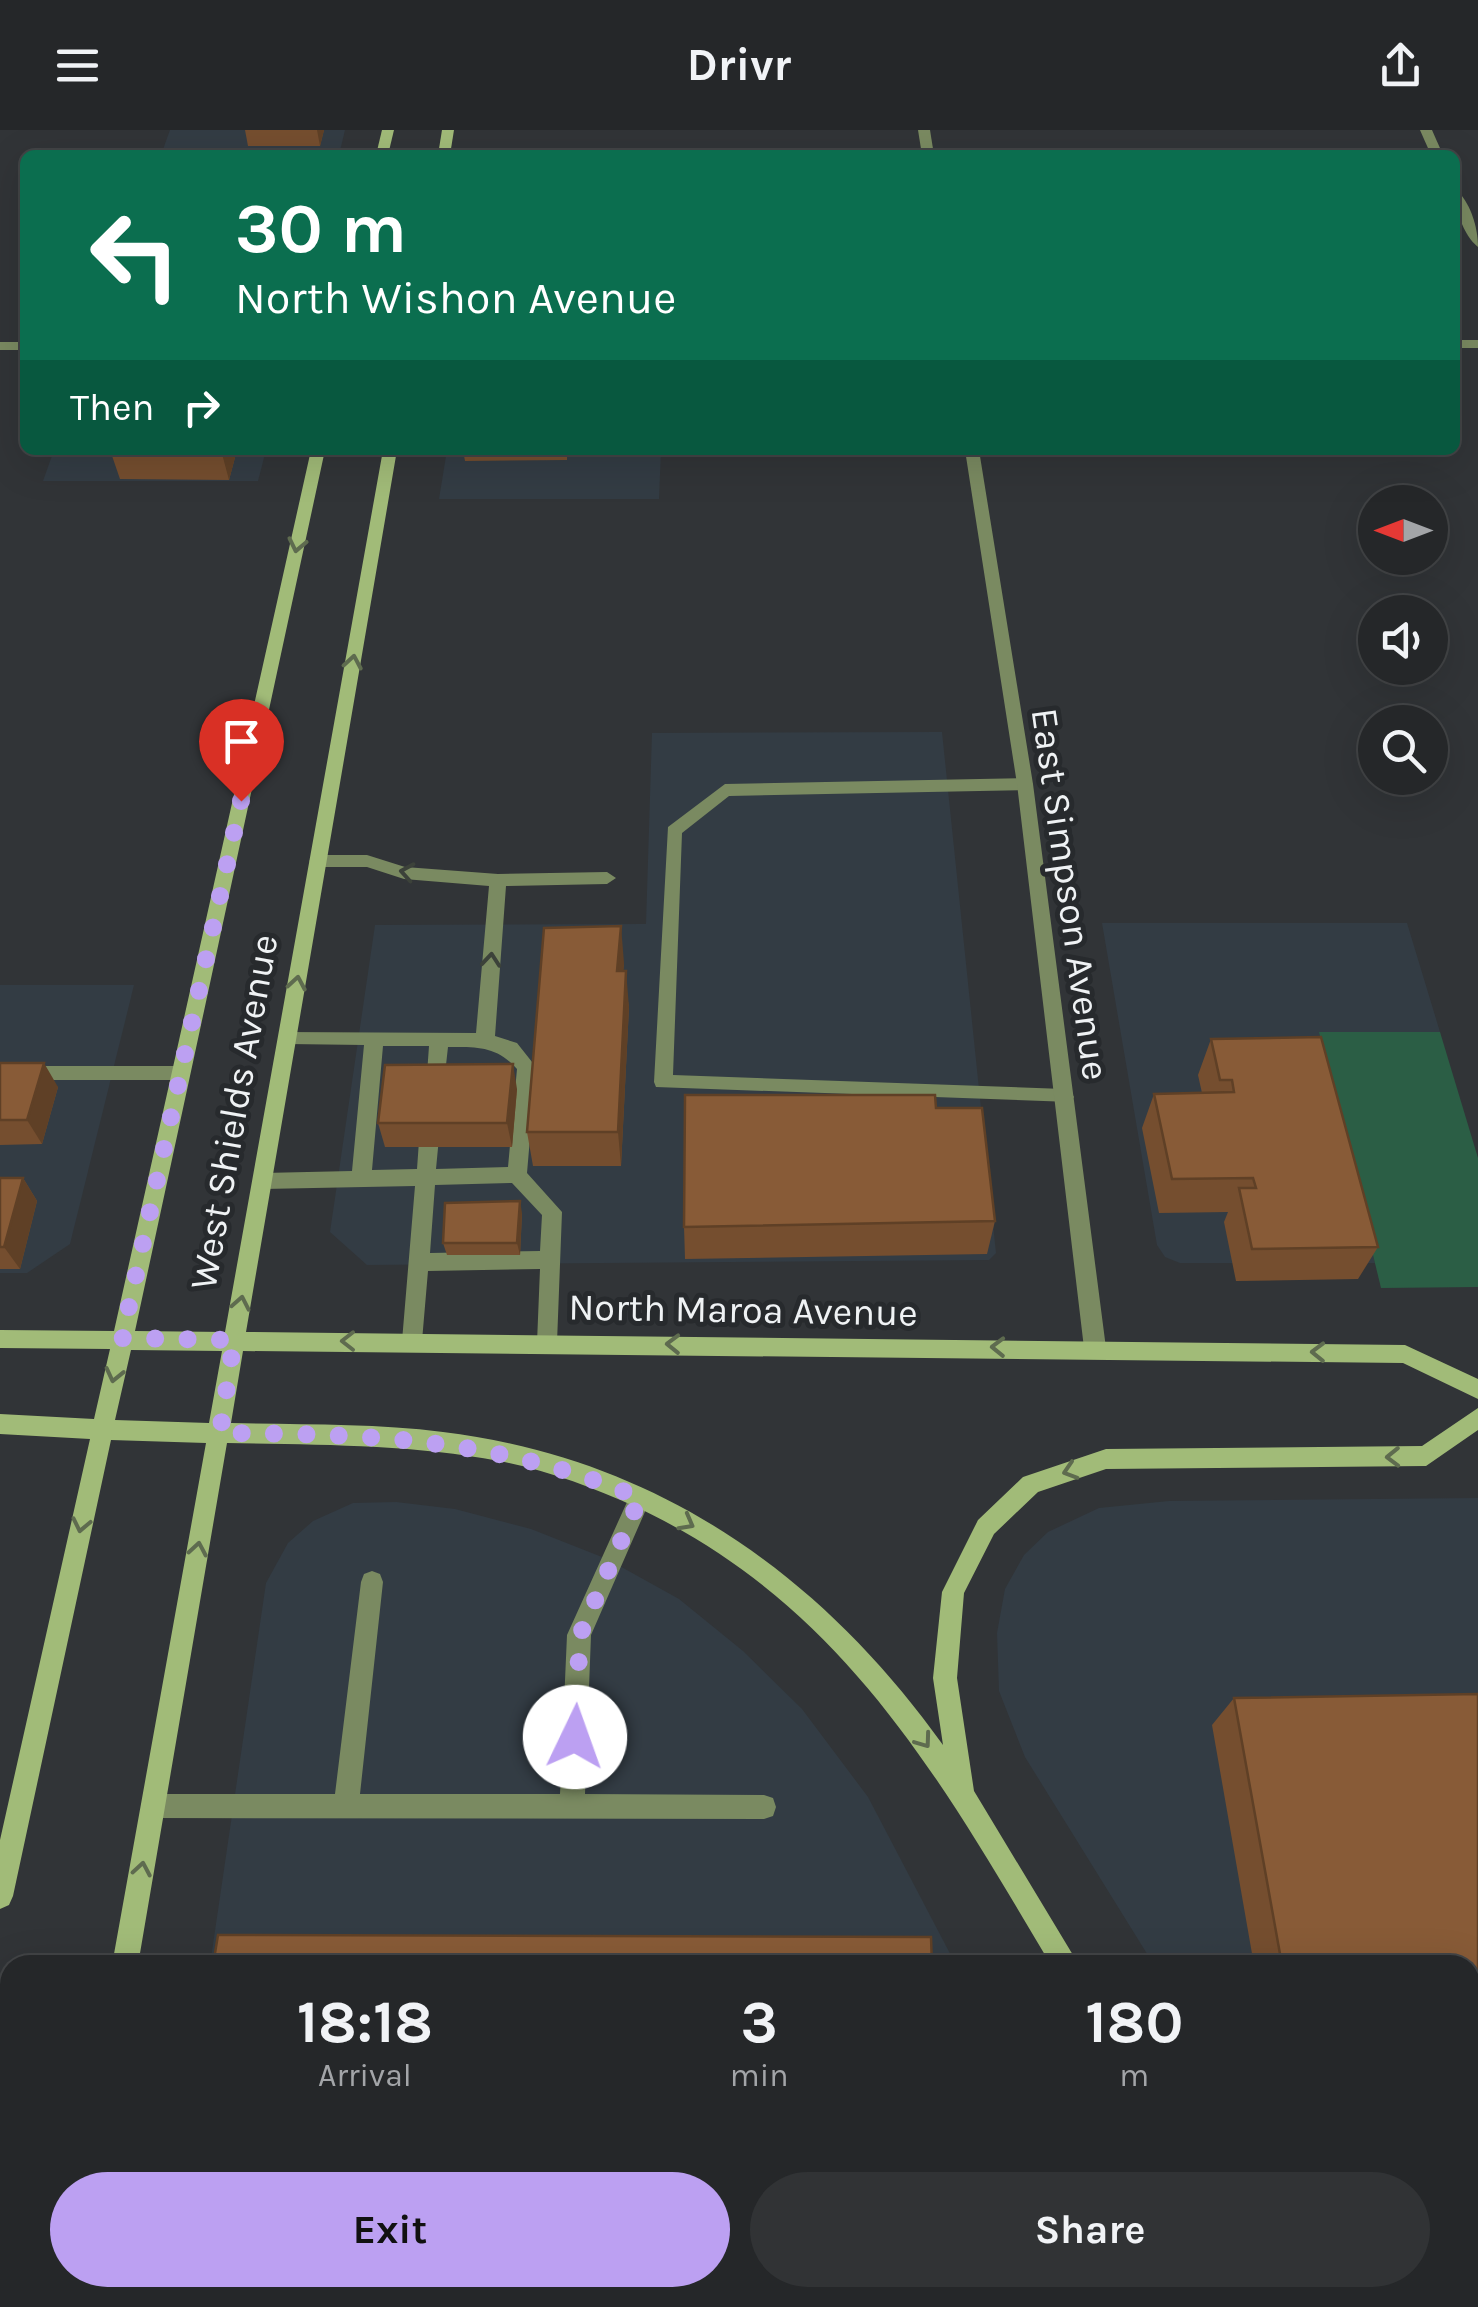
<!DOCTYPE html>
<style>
body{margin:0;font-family:Karla,sans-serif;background:#313335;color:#f1f3f6;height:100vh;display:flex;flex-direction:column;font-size:38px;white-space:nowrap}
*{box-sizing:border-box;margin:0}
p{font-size:32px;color:#a3a5a8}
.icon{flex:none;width:55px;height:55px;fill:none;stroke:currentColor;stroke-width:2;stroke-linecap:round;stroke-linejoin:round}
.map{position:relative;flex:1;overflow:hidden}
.drawer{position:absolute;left:0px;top:1825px;width:1480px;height:352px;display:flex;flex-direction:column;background:#252729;border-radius:30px 30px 0 0;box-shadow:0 10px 40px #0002,0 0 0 2px #424446}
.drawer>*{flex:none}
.banner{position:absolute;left:20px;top:20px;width:1440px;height:305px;border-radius:15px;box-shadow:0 10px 40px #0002,0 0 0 2px #424446;background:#0b6e4f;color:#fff;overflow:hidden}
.needle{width:65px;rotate:270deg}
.buttons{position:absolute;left:1358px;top:355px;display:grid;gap:20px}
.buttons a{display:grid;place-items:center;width:90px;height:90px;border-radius:50%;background:#252729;box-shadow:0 10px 40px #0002,0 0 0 2px #424446;font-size:50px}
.pin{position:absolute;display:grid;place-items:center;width:85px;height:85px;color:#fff;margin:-102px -42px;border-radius:50% 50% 50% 0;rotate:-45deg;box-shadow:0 0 10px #0007}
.pin .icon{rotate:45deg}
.me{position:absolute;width:110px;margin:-55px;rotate:3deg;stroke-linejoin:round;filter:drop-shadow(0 0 8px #0008)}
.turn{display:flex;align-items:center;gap:35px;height:210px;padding:0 50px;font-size:45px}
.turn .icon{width:130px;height:130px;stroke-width:2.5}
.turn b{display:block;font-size:70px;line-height:85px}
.then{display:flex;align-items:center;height:95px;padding:0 50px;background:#0003;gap:20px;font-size:38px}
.eta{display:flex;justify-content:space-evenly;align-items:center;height:170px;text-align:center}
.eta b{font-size:60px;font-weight:700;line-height:70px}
.primary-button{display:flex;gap:20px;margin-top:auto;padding:20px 50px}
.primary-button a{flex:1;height:115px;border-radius:60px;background:#bca0f2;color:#111;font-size:40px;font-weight:700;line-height:115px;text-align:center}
.primary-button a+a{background:#313335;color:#f1f3f6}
header{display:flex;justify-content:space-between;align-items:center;height:130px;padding:0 50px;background:#252729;font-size:45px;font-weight:700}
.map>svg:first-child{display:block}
.built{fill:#333c44}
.green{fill:#2b5e45}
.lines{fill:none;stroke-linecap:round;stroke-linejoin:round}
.service{fill:#7a8a61;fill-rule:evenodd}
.minor{fill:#7a8a61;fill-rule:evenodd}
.secondary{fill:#a1bb78;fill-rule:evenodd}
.wall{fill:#754e2f}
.shaded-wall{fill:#5f4026}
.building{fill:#885b37;stroke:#5f4026;stroke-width:2.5}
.oneway{stroke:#5e6b4f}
.oneway2{stroke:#3c423a}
.route{stroke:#bca0f2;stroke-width:18;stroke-dasharray:0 32.4}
.labels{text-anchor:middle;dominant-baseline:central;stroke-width:10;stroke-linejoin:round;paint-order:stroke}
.street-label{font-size:38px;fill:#eff2f4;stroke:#272a2d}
</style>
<header><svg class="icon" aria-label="menu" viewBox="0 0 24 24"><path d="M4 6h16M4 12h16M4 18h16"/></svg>Drivr<svg class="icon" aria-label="share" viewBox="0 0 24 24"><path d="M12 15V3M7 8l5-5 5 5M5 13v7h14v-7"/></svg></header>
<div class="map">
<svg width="1478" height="2177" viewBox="0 0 1478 2177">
<rect width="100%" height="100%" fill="#313437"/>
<g class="built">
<path d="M170,0H345L339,25H161Z"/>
<path d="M54,320H266L258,351H43Z"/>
<path d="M447,320H661L659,369H439Z"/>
<path d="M942,602L996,1123L989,1130L367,1135L330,1102L375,795L646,794L652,603Z"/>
<path d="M1102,793H1407L1440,902L1320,903L1375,1133H1180L1165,1127L1157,1115Z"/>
<path d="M0,855H134L70,1114L27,1143H0Z"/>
<path d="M1478,1368V2177H1377L1370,2168H1470V1835H1154L1025,1627L999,1561L997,1503L1005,1459L1024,1425L1048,1402L1099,1378L1169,1371Z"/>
<path d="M396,1372L455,1379L531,1399L607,1429L679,1469L743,1521L802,1579L868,1667L956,1835H210L266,1453L288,1413L313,1391L353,1373Z"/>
<path d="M163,2168H1117L1118,2177H161Z"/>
</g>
<path class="green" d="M1319,902H1440L1478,1028V1157L1381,1158Z"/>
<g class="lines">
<g class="service">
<path d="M1025,648L1033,654L1025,660L729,666L682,703L673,945L1064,959L1071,962L1074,967L1071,972L656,957L654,952L668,697L725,654Z"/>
<path d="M318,725H367L405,737L498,744L607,742L616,748L607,754L506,756L495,906L517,913L536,937L527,1043L562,1082L557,1213L554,1220L547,1222L540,1220L537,1213L540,1139L428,1141L422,1211L419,1218L412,1220L405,1218L402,1211L415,1056L263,1059L256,1057L253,1051L256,1045L263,1043L352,1041L364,915L288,914L281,912L279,907L281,902L476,903L489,756L404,749L367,737H318L309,731ZM383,916H429L427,944L436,951L445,944L448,917C477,917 497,916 517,939L508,1037L436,1039L440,997L437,991H423L420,997L417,1039L372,1040ZM512,1053L542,1085L540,1121L430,1123L435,1055Z"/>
<path d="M0,936H181L190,943L181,950H0Z"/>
<path d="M640,1358L648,1361L651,1368L591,1505L585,1664L764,1665L773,1668L776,1677L773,1686L764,1689L153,1688L144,1685L141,1676L144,1667L153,1664H335L361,1452L364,1444L372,1441L380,1444L383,1452L360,1664H560L567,1505L632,1361Z"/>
</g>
<g class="minor">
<path d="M918,0H930L934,25H922Z"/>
<path d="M1420,0H1432L1443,25H1431Z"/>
<path d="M1455,59C1470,71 1478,97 1478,117C1463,105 1455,79 1455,59Z"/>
<rect x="1455" y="210" width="23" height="8"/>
<rect x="0" y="212" width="25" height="8"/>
<path d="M965,320H979L1033,654L1106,1218L1102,1225L1095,1227L1088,1225L1084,1218L1017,654Z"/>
</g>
<g class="secondary">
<path d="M382,0H394L388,25H376Z"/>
<path d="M442,0H454L450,25H438Z"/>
<path d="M311,320H325L135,1201L225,1202L383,320H397L246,1202L1405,1215L1478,1249V1269L1403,1233L243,1221L231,1293C301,1295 373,1293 443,1302C656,1328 821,1444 943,1615L933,1548L942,1462L978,1390L1023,1347L1106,1319L1422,1316L1478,1278V1300L1426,1336L1106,1339L1038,1362L994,1404L964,1463L957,1548L974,1661L1079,1835H1051C939,1647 843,1474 636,1377C592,1357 546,1340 499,1331C409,1314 318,1315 227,1313L138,1835H112L206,1313L111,1310L13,1766L9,1775L0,1779V1710L90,1309L0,1304V1284L94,1289L110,1219L0,1218V1200L114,1201ZM131,1220L222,1221L209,1293L115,1290Z"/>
<path d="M52,2168H80L78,2177H50Z"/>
<path d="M1252,2168H1282L1286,2177H1256Z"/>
</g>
</g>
<g class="wall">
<path d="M245,0H324L320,16H248Z"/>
<path d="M110,320H237L229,350L120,349Z"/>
<path d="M463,320H567V330L465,331Z"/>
<path d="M624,833L623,841L629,877L621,1036H533L527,1002Z"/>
<path d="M1211,909L1378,1117L1358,1149L1236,1151L1224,1092L1228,1082L1159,1083L1142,998L1154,964L1202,963L1198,945Z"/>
<path d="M0,933L58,957L42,1014L0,1015Z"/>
<path d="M517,959L512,1017H385L378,993Z"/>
<path d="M936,978L995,1091L987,1124L685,1129L684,1097Z"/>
<path d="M0,1048H23L37,1071L20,1139H0Z"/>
<path d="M522,1083L520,1125H447L443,1113Z"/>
<path d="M1478,1564V1874H1470V1835H1254L1212,1595L1234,1568Z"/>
</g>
<g class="shaded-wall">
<path d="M317,0H324L320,16Z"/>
<path d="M221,320H237L229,350Z"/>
<path d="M621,796L624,833L621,877L617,841Z"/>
<path d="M626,841L629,877L621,1036L618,1002Z"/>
<path d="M44,933L58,957L42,1014L27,990Z"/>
<path d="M513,934L517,959L512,1017L507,993Z"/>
<path d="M23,1048L37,1071L20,1139L4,1117Z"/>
<path d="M520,1071L522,1083L520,1125L517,1113Z"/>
</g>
<g class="building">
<path d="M621,796L617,841H626L618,1002H527L544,798Z"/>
<path d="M1321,907L1378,1117L1252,1119L1239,1058H1256L1253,1048L1172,1049L1154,964L1234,962L1232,950H1220L1211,909Z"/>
<path d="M0,933H44L27,990H0Z"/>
<path d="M513,934L507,993H378L385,935Z"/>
<path d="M685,965H935L936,978H982L995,1091L684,1097Z"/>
<path d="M0,1048H23L4,1117H0Z"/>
<path d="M520,1071L517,1113H443L445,1073Z"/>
<path d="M1478,1564V1859H1470V1835H1282L1234,1568Z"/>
<path d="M218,1805L931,1807L932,1835H213Z"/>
<path d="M191,2168H741V2177H189Z"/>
</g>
<defs><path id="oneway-chevron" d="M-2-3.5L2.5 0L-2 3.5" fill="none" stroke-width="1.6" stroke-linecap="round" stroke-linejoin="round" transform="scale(2.5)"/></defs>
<g class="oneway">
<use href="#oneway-chevron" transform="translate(297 415) rotate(102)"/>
<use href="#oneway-chevron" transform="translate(353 532) rotate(-80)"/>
<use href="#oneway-chevron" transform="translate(297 853) rotate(-80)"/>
<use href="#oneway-chevron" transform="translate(241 1173) rotate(-79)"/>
<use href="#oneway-chevron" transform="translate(348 1211) rotate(-180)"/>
<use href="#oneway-chevron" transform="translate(673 1214) rotate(-179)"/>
<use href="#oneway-chevron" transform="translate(998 1217) rotate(-179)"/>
<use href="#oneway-chevron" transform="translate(1318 1222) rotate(-179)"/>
<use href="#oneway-chevron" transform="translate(114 1245) rotate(103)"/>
<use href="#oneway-chevron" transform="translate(1393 1327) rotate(179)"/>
<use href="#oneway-chevron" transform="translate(1070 1341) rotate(162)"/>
<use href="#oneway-chevron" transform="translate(687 1393) rotate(29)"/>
<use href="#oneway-chevron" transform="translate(81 1395) rotate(102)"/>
<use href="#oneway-chevron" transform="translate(198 1419) rotate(-80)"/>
<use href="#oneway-chevron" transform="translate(924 1611) rotate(54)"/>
<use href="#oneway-chevron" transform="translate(142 1739) rotate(-80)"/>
</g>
<g class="oneway2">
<use href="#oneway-chevron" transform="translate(407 742) rotate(-170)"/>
<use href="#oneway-chevron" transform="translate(491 830) rotate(-85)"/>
</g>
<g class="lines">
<path class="route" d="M241,671L122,1208L234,1210L220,1303C370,1304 499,1308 640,1368L580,1505L575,1607"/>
</g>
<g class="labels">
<g class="street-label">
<text transform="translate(1070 764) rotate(82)">East Simpson Avenue</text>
<text transform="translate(234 982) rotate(-80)">West Shields Avenue</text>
<text transform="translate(743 1180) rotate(1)">North Maroa Avenue</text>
</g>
</g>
</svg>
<div class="buttons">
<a><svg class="needle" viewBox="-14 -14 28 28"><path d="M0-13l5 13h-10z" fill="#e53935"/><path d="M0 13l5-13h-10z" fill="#a3a5a8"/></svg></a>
<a><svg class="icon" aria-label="sound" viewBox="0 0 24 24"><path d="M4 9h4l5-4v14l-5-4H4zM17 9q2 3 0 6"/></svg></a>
<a><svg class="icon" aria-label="search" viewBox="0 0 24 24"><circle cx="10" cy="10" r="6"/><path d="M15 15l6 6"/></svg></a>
</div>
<div class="pin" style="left:241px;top:671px;background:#d93025"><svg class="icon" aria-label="arrive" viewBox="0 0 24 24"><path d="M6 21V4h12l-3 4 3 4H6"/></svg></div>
<svg class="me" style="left:575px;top:1607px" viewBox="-20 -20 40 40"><circle r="19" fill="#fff"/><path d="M0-13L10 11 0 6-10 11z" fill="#bca0f2"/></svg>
<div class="banner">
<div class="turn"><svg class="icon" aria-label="left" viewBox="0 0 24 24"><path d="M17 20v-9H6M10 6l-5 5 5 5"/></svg><div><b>30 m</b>North Wishon Avenue</div></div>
<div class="then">Then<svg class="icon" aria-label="right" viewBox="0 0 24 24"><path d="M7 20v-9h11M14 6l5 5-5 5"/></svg></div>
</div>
<section class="drawer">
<div class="eta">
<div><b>18:18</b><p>Arrival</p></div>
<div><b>3</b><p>min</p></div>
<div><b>180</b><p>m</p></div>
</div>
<div class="primary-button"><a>Exit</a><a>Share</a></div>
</section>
</div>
